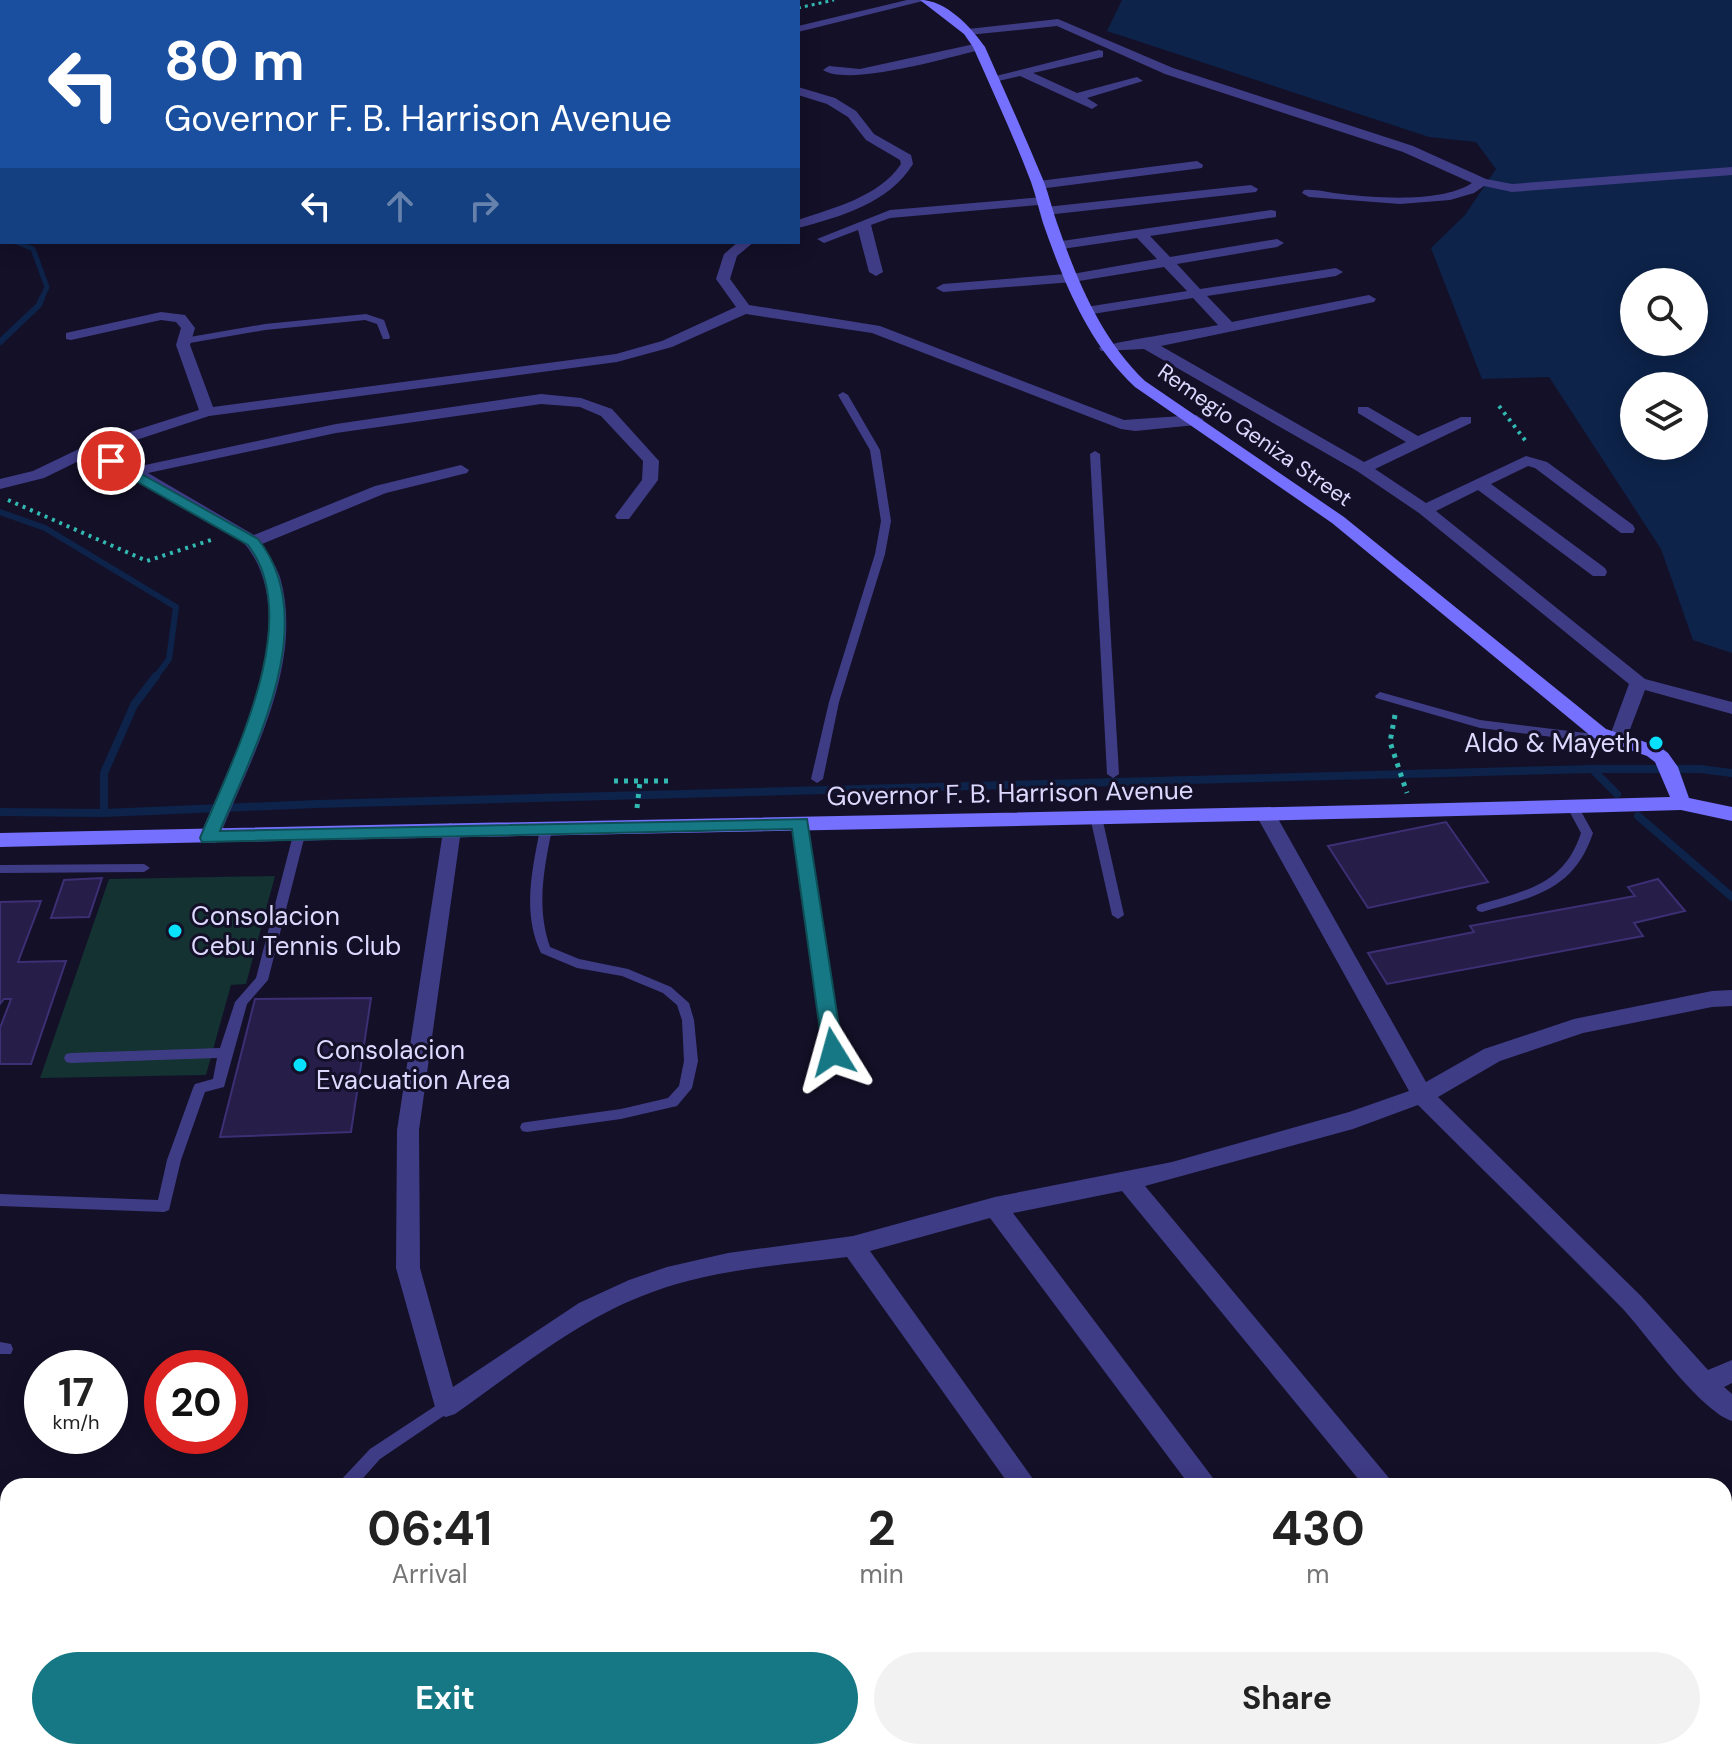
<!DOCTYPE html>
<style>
body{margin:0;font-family:"DM Sans",sans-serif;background:#f2f2f2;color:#222;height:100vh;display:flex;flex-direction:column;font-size:30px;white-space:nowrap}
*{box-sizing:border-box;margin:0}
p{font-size:26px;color:#767676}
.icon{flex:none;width:44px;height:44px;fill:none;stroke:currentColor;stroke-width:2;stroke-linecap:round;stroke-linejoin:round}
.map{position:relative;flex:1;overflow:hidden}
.sheet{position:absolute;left:0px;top:1478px;width:1732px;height:282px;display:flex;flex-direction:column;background:#fff;border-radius:24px 24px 0 0;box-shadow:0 4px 20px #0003}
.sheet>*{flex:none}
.hud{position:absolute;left:0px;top:0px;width:800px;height:244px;box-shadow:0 4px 20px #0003;background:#1a4fa0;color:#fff;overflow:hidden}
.buttons{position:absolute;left:1620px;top:268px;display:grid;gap:16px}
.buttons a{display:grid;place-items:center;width:88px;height:88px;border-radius:50%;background:#fff;box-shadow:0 4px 20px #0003;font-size:40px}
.speed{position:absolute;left:24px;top:1350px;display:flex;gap:16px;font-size:40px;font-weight:700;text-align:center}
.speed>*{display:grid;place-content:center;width:104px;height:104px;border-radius:50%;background:#fff;box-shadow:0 4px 20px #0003;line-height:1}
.speed small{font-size:20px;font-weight:400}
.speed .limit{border:12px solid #d22;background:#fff;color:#111}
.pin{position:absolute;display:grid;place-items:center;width:68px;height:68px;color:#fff;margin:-34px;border:4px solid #fff;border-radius:50%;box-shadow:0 2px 8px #0007}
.me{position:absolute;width:88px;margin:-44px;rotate:352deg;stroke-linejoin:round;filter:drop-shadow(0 0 6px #0008)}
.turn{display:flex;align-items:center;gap:28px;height:168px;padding:0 32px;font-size:36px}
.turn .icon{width:104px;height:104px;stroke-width:2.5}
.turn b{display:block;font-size:56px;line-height:68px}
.lanes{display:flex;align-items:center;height:76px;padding:0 32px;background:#0003;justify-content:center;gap:40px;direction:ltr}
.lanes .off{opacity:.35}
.eta{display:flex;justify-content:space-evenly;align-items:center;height:136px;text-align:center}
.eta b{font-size:48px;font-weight:700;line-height:56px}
.action{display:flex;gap:16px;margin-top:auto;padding:16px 32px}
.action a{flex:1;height:92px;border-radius:48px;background:#167884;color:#fff;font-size:32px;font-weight:700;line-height:92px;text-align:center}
.action a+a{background:#f2f2f2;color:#222}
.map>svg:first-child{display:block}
.green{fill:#133231}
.water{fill:#0d234a;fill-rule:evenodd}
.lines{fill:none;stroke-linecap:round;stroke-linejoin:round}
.stream-far2{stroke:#0d234a;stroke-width:5}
.stream-far1{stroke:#0d234a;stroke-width:6}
.stream{stroke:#0d234a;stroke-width:8}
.building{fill:#261d49;stroke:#3d2f74;stroke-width:2}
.path-far2{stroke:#32b9b1;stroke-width:3;stroke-dasharray:3 4;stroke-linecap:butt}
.path-far1{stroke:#32b9b1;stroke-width:4;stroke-dasharray:3 5;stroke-linecap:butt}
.path{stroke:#32b9b1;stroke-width:5;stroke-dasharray:4 6;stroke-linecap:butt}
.lane{fill:#3f3c86;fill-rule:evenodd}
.street{fill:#3f3c86;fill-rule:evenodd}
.secondary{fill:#7570fd;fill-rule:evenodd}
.route{fill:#167884;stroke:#0e4e56;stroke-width:2}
.poi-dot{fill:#07e1fb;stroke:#141028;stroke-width:3}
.labels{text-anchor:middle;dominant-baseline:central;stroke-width:6;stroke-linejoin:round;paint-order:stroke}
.far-street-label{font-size:22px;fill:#dcd8fe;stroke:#141028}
.poi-label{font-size:26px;fill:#dcd8fe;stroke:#141028;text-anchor:start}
.street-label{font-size:26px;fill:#dcd8fe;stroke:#141028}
</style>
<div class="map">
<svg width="1732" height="1759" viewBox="0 0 1732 1759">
<rect width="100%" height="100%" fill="#141028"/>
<path class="green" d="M275,876L246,984L231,985L206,1075L40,1078L109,879Z"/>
<path class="water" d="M1122,0H1732V653L1693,640L1661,549L1549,377L1482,379L1431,248L1465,215L1496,169L1476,142L1429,137L1107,31ZM1634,282H1694V342H1634ZM1634,386H1694V446H1634Z"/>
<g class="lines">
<path class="stream-far2" d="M17,242L33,249L47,287L41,300"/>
<g class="stream-far1">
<path d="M0,342L39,305L42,298"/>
<path d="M0,512L45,528L176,607L169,659L155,678"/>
</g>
<g class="stream">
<path d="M1592,769L1617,794"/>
<path d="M0,812L104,813L317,804L1592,769H1700L1732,773"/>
<path d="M104,813V773L134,705L156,676"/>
<path d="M1638,816L1732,897"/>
</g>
</g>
<g class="building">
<path d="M1446,822L1488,882L1368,908L1328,846Z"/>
<path d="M102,878L89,917L51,918L64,880Z"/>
<path d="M1658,879L1685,911L1634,923L1643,936L1387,984L1368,953L1474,932L1470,926L1635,896L1628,887Z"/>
<path d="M41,901L18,962L66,961L31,1064H0V1028L11,999H4L0,1004V902Z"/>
<path d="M371,998L351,1132L220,1137L255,999Z"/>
</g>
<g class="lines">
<path class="path-far2" d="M798,8L834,0"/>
<g class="path-far1">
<path d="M1499,406L1528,444"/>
<path d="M8,500L147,561L214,539"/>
</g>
<g class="path">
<path d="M1395,715L1390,742L1407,793"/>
<path d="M614,781H669"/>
<path d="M637,808L640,781"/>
</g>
<g class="lane">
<path d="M366,314L384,320L390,337L389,339H383L377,324L365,320L265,330L184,344L180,341L184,338L265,324Z"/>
<path d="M843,392L848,395L880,450L891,521L885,554L839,702L823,779L817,783L811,779L829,702L875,554L881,521L870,450L838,395Z"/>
<path d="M1095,451L1100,454L1119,774L1113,778L1107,774L1090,454Z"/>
<path d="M1380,692L1480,720L1610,736L1616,740L1610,744L1480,728L1376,698L1375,696Z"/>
<path d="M1573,803L1577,804L1593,833C1574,890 1534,897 1482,912L1478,911L1476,908L1478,905C1525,891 1564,885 1581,833L1567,807Z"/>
<path d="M1096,813L1102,817L1124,915L1118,919L1112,915L1090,817Z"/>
<path d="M800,819L806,823L840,1052L838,1056H828L826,1052L794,823Z"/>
<path d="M546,825L552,829C544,869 536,907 550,947L579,959L628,969L671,987L689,1003L694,1020L698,1061L692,1088L677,1106L621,1119L527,1132L522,1131L520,1127L522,1123L527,1122L621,1109L668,1098L679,1086L684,1061L682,1020L677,1005L663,993L622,976L577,968L541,953C522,913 532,871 540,829Z"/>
<path d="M299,831L305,835L268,980L247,1004L224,1087L205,1092L181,1160L169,1210L164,1212L0,1206V1194L158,1200L167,1160L193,1088L195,1084L213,1079L217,1058L71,1063L66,1062L64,1058L66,1054L71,1053L220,1048L235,1002L256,978L293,835Z"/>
<path d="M144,864L150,868L144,872L0,873V865Z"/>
<path d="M0,1342L11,1344L13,1349L11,1354H0Z"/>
<path d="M446,1399L451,1401L454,1406L451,1411L380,1459L356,1486H338L340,1481L370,1449Z"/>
<path d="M430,1752H449L452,1759H433Z"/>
</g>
<g class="street">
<path d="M612,0H633L610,2Z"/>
<path d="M660,0H672L674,2H662Z"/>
<path d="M907,0H927L798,32V26Z"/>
<path d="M1058,19L1173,68L1413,146L1486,179L1512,184L1732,167V175L1512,192L1484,186L1474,193L1450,200L1400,204L1309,197L1302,193L1304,190C1316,189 1330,193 1342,194C1377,198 1442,203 1472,183L1403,152L1165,74L1057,26L968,35L962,32L968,29Z"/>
<path d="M979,43L985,47L983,49C951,57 848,87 823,70L829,66L860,69Z"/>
<path d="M1099,50L1103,51V57L1033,73L1077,93L1137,77L1143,81L1087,98L1098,105L1092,109L1020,76L994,82L988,78Z"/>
<path d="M798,87L835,98L856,111L874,134L911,155L913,164C889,203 840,217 798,228V220C833,208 879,197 901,164L900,160L866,140L848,117L827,104L798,95Z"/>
<path d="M1197,161L1203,165L1202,168L1039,189L1032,185L1039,181Z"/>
<path d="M1251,185L1258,189L1256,192L1046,215L1039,211L1046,207Z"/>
<path d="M1044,197L1049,198V204L890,218L871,225L883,272L876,276L869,272L858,230L824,243L817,239L890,210Z"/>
<path d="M1271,210L1276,211V217L1150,236L1170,257L1277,239L1284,243L1277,247L1177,264L1200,289L1336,268L1343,272L1336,276L1207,296L1232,322L1369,295L1376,299L1374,302L1161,346L1364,462L1406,442L1358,413V407H1368L1418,436L1461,417H1471V423L1375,469L1426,503L1526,456L1547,462L1633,525L1635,529L1633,533H1621L1535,468L1528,466L1491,484L1605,568L1607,572L1605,576H1593L1478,490L1436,511L1645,679L1732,702V714L1645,690L1624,745H1610L1608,741L1629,684L1419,513L1357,471L1144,349L1101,351L1099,348C1105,343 1201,329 1218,325L1193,298L1086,315L1079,311L1086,307L1187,291L1164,267L1073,282L943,292L936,288L943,284L1078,273L1157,259L1137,238L1062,249L1055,245L1062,241Z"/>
<path d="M738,242H754L737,256L730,279L749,305L880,326L1124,420L1196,415L1204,420L1196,425L1135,431L1121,429L872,333L746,314L672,347L617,362L209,416L103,451L136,467L336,424L541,394L581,398L612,409L659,461L658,480L629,519H617L615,516L642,480L643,461L601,416L580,407L541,404L336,433L148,473L254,535L375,486L461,465L469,470L467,473L386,493L262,544C268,554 276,566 280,577C305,664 250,759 219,838L216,843H202L199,838C231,760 305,627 248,548C241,538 223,531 212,525C171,501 131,477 89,456L44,478L0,489V479L33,471L83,447L199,410L176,345L181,328L176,322L161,320L71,340L66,339V333L161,312L185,315L195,328L190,345L213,407L616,354L662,341L736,307L716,279L724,254Z"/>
<path d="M1266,808L1276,815L1426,1082L1484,1049L1574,1019L1712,991L1732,990V1006L1712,1007L1583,1033L1500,1061L1438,1097L1641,1296L1708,1370L1732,1360V1383L1724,1387L1732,1394V1421C1698,1409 1649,1337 1622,1308C1555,1240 1486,1173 1418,1105L1353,1129L1145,1186L1389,1478L1393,1486H1364L1122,1191L1013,1213L1219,1486H1190L990,1218L870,1251L1038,1486H1010L847,1257C779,1265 706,1270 642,1296C573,1323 515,1372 455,1414L446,1417L437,1414L396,1268L397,1130L444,825L451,823L461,830L419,1130L420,1268L453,1387L579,1303L629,1280L667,1267L728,1253L853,1236L995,1197L1172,1162L1349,1112L1409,1091L1256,815Z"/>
<path d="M1202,1752H1232L1235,1759H1205Z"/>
<path d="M1586,1752H1617L1620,1759H1589Z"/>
</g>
<path class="secondary" d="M920,0C946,0 971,27 985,47C1005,92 1025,136 1044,182C1049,195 1052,209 1057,223C1077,280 1101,339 1145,381L1344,517L1606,729L1660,747L1668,753L1678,767L1689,798L1732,807V821L1681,810C1121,826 560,834 0,847V833C557,820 1113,813 1670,797L1655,762L1647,756L1592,737L1332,523L1135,387C1088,343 1064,283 1043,223C1039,210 1036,196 1031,182C1014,137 993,92 973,47L964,34Z"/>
</g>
<path class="route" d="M111,457L258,539C323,621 254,748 220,831L807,819L843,1052L840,1057H826L823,1052L792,829L202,842L200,838C231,762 306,620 248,545L106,464V458Z"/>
<g class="poi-dot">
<circle cx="1656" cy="743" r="8"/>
<circle cx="175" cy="931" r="8"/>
<circle cx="300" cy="1065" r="8"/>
</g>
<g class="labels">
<g class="far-street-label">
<text transform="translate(1255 435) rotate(35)">Remegio Geniza Street</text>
</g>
<g class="poi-label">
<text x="1640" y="743" text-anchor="end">Aldo &amp; Mayeth</text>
<text x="191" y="916">Consolacion<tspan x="191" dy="30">Cebu Tennis Club</tspan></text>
<text x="316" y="1050">Consolacion<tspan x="316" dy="30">Evacuation Area</tspan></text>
</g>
<g class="street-label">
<text transform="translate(1010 793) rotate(-1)">Governor F. B. Harrison Avenue</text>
</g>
</g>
</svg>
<div class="buttons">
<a><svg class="icon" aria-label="search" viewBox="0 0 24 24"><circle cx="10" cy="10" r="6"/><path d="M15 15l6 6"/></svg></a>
<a><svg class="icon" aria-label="layers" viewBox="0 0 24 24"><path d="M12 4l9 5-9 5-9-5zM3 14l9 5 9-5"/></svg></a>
</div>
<div class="speed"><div>17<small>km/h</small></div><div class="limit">20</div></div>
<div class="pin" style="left:111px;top:461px;background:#d93025"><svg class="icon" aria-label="arrive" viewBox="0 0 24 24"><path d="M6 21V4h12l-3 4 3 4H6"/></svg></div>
<svg class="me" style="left:833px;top:1052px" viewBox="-20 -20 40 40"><path d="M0-17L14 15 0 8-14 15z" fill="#167884" stroke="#fff" stroke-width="4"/></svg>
<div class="hud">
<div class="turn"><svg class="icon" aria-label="left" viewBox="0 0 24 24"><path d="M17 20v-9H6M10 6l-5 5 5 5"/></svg><div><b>80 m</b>Governor F. B. Harrison Avenue</div></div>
<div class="lanes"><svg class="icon" aria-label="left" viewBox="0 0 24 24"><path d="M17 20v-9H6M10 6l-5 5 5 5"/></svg><svg class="icon off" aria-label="ahead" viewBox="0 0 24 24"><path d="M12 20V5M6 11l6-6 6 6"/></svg><svg class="icon off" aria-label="right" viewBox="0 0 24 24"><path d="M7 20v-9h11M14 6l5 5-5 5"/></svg></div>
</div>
<section class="sheet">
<div class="eta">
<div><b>06:41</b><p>Arrival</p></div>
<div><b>2</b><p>min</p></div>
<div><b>430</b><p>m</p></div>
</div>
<div class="action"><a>Exit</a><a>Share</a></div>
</section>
</div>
